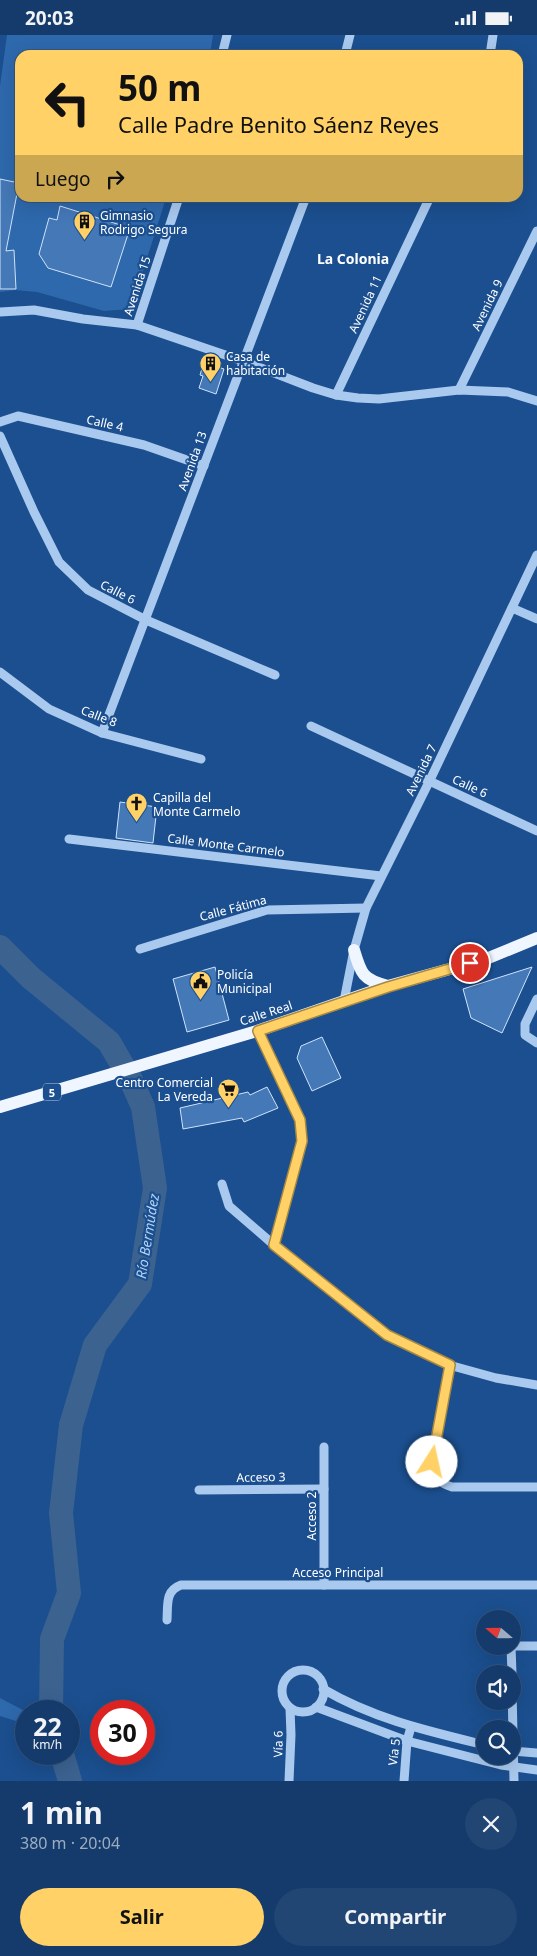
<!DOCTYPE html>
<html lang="es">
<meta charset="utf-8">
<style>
body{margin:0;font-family:"Noto Sans",sans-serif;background:#214673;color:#f1f3f6;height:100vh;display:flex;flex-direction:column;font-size:19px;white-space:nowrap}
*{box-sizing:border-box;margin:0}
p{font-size:16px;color:#9dadc1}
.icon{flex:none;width:28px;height:28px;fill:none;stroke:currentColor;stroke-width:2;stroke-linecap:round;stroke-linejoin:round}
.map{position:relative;height:1746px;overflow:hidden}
.details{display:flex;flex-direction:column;background:#143b6b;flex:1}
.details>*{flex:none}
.banner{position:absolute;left:15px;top:15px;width:508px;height:152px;border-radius:15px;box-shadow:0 5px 20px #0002,0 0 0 1px #33557e;background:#ffd166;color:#111;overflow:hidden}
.needle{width:32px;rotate:290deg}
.fabs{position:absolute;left:476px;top:1575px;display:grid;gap:10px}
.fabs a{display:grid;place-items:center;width:45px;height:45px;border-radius:50%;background:#143b6b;box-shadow:0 5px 20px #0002,0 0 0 1px #33557e;font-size:25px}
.speed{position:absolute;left:15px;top:1665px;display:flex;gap:10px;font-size:25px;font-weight:700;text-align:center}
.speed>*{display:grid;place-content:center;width:65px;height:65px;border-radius:50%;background:#143b6b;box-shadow:0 5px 20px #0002,0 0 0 1px #33557e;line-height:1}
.speed small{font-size:12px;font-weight:400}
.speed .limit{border:8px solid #d22;background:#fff;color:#111}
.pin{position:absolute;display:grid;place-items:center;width:42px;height:42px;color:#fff;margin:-21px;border:2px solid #fff;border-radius:50%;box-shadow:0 1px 5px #0007}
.me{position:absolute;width:55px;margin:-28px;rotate:10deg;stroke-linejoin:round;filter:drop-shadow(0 0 4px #0008)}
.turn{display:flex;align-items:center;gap:18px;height:105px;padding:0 20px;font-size:22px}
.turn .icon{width:65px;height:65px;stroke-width:2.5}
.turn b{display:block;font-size:35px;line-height:42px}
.then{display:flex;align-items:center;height:48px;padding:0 20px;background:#0003;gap:10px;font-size:19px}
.round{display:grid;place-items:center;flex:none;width:52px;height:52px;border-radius:26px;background:#214673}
.summary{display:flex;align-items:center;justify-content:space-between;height:85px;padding:0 20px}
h1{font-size:30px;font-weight:700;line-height:38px}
.button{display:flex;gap:10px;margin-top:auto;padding:10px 20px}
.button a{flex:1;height:58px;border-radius:30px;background:#ffd166;color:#111;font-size:20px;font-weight:700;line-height:58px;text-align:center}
.button a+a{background:#214673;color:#f1f3f6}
.status{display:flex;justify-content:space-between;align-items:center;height:35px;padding:0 25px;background:#143b6b;direction:ltr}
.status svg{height:14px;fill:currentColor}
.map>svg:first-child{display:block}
.green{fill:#2e69ad}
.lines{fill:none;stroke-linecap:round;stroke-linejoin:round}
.river{stroke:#3c6290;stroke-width:24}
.building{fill:#4478b7;stroke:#cfe3fa}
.minor{stroke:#a9c9ee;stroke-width:9}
.major{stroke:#f0f6ff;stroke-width:12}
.route-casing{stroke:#a68842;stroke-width:12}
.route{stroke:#ffd166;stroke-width:9}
.labels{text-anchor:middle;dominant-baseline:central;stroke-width:4.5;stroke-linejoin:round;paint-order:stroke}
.shield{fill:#1b4f8f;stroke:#bbcadd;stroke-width:1}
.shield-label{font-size:11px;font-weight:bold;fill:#fff}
.poi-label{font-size:12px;fill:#fff;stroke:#1b4f8f;text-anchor:start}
.street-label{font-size:12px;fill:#fff;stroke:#1b4f8f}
.neighbourhood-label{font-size:14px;font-weight:bold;fill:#fff;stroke:#1b4f8f}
.water-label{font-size:14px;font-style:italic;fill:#b5d3f5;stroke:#1b4f8f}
</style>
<div class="status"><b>20:03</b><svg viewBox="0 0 49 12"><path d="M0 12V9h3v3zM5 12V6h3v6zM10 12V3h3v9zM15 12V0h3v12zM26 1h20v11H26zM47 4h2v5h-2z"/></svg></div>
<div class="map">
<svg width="537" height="1746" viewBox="0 0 537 1746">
<rect width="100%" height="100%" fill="#1b4f8f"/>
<g class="green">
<path d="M7,0H213L210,20H20V162L166,163L131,274L104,276L37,257L15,255L0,257V51Z"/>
<path d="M0,1663L23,1675L16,1686L0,1681Z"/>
</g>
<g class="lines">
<g class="river">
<path d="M0,912L31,943L109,1007L131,1045L143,1072L155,1153L140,1249L95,1310L71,1390L61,1478L69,1558L52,1604L51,1676"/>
<path d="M62,1719L70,1746"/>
</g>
</g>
<g class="building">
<path d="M0,144L19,148L6,216L14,215L16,254H0Z"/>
<path d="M60,171L130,193L111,252L48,233L39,219L49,183L57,185Z"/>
<path d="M204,327L224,334L216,359L199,353L203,341L200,340Z"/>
<path d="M120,767L157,772L153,808L116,803Z"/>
<path d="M215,932L229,985L187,997L173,944Z"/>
<path d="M532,932L502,998L471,983L463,954Z"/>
<path d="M322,1002L341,1043L312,1056L297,1023L301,1011Z"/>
<path d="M267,1052L278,1073L244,1087L242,1083L183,1094L180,1073L248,1057L250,1060Z"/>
</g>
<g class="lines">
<g class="minor">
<path d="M222,20L227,0"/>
<path d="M345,20L350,0"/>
<path d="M490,20L493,0"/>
<path d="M0,277L34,275L83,284L137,290L243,326L313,353L336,360L358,363L379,364L459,355L508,357L537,366"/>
<path d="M137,290L179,162"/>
<path d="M459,355L537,196"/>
<path d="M336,360L430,162"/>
<path d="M0,387L18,381L144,410L204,431"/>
<path d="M0,401L34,477L59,527L88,555L146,585L275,640"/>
<path d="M512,573L537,584"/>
<path d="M0,637L49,674L102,698L201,724"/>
<path d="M311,691L537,796"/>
<path d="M102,698L306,162"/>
<path d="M69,804L381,841"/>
<path d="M140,914L267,875L366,873"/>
<path d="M537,964L525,989V1000L537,1008"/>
<path d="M344,966L354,915L366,873L430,745L537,520"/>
<path d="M257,996L301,1085L302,1106L274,1210"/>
<path d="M222,1149L229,1171L274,1210L387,1300L449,1330L496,1343L537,1350"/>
<path d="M449,1330L433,1427C435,1443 437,1447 452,1452H537"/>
<path d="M199,1455L324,1454"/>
<path d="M324,1550V1412"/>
<path d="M167,1585C168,1569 165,1556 181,1550H537"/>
<circle cx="303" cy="1656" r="21"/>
<path d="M512,1639L511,1611H537"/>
<path d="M512,1653L514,1746"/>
<path d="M323,1654C374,1684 428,1696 485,1710"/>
<path d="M316,1672L407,1706L501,1730L537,1735"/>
<path d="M512,1716L537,1718"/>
<path d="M289,1746L291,1700L290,1673"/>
<path d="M404,1746L407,1706L411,1692"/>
</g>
<g class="major">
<path d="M354,915C361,939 363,945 388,951"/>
<path d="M0,1072L257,996L388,951L486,924L537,903"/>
</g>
</g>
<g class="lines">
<defs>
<path id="route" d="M432,1427L450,1330L387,1300L274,1210L302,1106L300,1085L258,996L388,952L470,928"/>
</defs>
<use href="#route" class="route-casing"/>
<use href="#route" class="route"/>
</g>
<defs>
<symbol id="building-pin" viewBox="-11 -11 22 30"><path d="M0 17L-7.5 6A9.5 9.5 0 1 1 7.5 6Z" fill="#ffd166" stroke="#1b4f8f"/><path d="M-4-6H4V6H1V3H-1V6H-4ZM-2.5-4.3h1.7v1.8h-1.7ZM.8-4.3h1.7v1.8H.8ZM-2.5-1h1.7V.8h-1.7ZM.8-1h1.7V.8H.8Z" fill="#111"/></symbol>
<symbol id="church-pin" viewBox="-11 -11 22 30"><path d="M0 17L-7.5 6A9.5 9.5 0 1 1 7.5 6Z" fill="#ffd166" stroke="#1b4f8f"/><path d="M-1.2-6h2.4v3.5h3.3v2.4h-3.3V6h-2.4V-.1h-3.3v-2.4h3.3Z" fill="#111"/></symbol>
<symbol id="civic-pin" viewBox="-11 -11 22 30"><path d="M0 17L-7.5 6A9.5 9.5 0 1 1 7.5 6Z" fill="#ffd166" stroke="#1b4f8f"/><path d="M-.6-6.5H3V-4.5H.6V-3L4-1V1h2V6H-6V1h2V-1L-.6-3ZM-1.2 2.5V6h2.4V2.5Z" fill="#111"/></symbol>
<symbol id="supermarket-pin" viewBox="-11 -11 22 30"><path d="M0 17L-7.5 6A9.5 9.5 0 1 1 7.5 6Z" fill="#ffd166" stroke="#1b4f8f"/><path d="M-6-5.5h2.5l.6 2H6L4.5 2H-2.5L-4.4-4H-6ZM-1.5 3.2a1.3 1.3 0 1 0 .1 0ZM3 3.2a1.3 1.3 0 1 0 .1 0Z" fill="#111"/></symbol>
</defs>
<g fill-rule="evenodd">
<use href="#building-pin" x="72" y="174" width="25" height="34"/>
<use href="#building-pin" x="198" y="316" width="25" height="34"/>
<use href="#church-pin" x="124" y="756" width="25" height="34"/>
<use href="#civic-pin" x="188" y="934" width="25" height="34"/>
<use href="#supermarket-pin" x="216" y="1042" width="25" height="34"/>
</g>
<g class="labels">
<rect class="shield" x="43" y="1048.5" width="18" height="17" rx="4"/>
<g class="shield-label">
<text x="52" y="1057">5</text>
</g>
<g class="poi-label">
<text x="100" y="180">Gimnasio<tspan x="100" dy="14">Rodrigo Segura</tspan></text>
<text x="226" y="321">Casa de<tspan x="226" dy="14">habitación</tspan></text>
<text x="153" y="762">Capilla del<tspan x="153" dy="14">Monte Carmelo</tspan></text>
<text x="217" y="939">Policía<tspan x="217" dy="14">Municipal</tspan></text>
<text x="213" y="1047" text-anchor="end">Centro Comercial<tspan x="213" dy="14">La Vereda</tspan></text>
</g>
<g class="street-label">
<text transform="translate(137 251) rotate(-72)">Avenida 15</text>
<text transform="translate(365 269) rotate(-65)">Avenida 11</text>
<text transform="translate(487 270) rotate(-64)">Avenida 9</text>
<text transform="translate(105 388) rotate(13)">Calle 4</text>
<text transform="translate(192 426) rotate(-70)">Avenida 13</text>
<text transform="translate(118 557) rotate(27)">Calle 6</text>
<text transform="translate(99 681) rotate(21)">Calle 8</text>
<text transform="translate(421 735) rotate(-64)">Avenida 7</text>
<text transform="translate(470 751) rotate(25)">Calle 6</text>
<text transform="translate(226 810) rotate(7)">Calle Monte Carmelo</text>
<text transform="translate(233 873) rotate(-15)">Calle Fátima</text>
<text transform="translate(266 978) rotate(-18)">Calle Real</text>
<text transform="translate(261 1442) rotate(-1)">Acceso 3</text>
<text transform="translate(311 1481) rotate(-90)">Acceso 2</text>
<text x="338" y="1537">Acceso Principal</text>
<text transform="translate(278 1709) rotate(-89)">Vía 6</text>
<text transform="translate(394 1717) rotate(-83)">Vía 5</text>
</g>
<g class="neighbourhood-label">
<text x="353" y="223">La Colonia</text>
</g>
<g class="water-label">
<text transform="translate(147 1201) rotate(-81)">Río Bermúdez</text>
</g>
</g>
</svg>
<div class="fabs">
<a><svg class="needle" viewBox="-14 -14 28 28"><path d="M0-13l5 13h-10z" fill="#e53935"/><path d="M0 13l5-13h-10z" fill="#9dadc1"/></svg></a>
<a><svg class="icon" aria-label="sound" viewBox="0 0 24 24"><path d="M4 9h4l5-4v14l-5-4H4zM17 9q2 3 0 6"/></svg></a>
<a><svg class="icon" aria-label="search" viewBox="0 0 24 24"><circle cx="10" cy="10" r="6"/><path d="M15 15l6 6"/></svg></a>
</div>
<div class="speed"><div>22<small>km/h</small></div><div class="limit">30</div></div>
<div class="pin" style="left:470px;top:928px;background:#d93025"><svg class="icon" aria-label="arrive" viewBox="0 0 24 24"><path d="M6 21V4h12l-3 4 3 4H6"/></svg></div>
<svg class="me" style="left:432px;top:1427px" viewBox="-20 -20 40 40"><circle r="19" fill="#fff"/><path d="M0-13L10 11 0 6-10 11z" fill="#ffd166"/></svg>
<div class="banner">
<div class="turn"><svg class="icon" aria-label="left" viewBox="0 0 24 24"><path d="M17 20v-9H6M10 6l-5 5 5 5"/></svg><div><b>50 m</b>Calle Padre Benito Sáenz Reyes</div></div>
<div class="then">Luego<svg class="icon" aria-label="right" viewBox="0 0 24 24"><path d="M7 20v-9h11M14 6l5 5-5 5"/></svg></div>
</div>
</div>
<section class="details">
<div class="summary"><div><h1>1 min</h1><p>380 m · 20:04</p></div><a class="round"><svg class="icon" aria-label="close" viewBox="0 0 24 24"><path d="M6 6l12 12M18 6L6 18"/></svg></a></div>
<div class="button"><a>Salir</a><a>Compartir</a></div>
</section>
